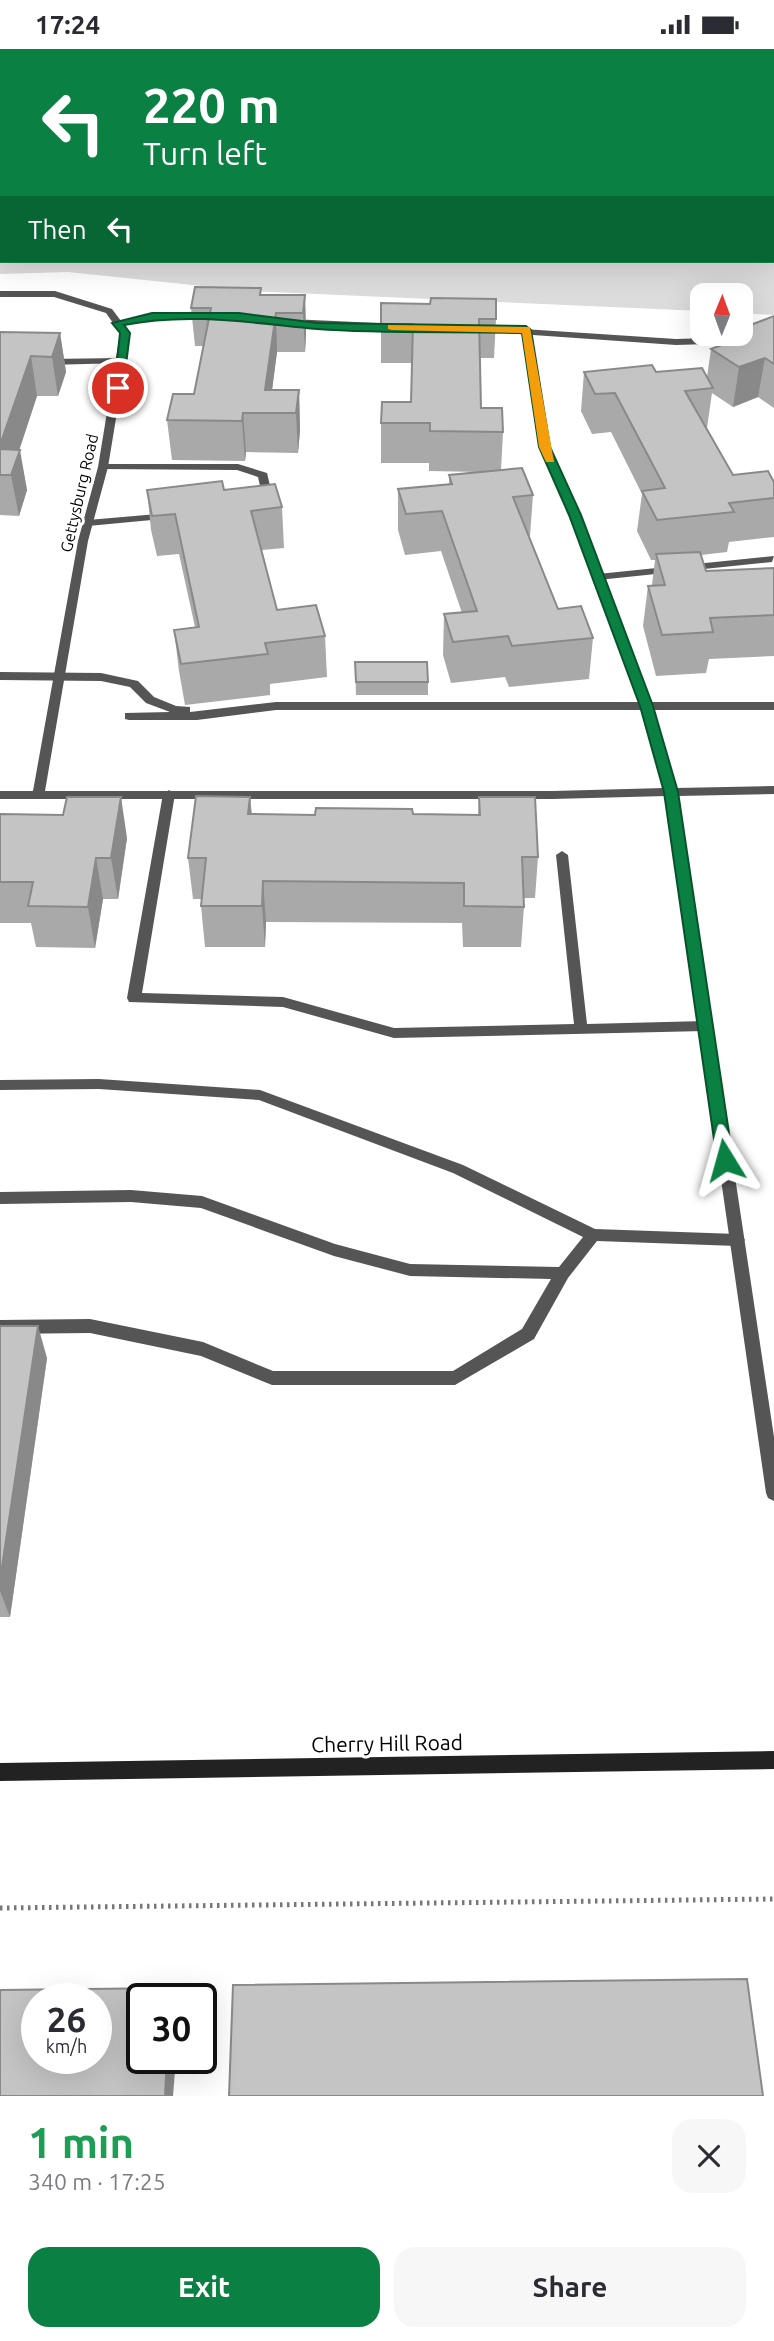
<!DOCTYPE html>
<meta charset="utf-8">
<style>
body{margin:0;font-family:Ubuntu,sans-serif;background:#f7f7f7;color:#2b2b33;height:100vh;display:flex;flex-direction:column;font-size:26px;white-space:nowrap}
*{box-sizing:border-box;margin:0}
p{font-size:23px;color:#7c7c81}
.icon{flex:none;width:38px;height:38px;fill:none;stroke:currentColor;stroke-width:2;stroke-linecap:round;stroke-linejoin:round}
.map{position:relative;height:2047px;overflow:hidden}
.side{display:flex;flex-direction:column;background:#fff;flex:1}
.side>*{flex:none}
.guide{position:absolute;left:0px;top:0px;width:775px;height:214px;box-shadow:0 7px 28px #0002;background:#0b8043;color:#fff;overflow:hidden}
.needle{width:46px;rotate:1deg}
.fabs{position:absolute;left:690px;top:234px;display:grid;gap:14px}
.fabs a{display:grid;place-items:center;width:63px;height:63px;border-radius:14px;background:#fff;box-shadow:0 7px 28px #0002;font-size:35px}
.speed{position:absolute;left:21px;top:1934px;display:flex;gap:14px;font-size:35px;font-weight:700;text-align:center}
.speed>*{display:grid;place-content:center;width:91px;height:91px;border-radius:50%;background:#fff;box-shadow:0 7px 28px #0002;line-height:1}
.speed small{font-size:18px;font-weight:400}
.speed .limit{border:4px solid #111;border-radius:10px;background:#fff;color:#111}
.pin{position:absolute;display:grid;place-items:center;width:60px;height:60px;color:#fff;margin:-30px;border:4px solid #fff;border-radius:50%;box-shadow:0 2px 7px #0007}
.me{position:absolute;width:77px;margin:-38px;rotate:352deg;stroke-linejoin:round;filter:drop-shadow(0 0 5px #0008)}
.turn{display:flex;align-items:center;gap:24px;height:147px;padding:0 28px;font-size:32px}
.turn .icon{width:91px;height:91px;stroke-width:2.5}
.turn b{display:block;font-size:49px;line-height:60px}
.then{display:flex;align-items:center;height:66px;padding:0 28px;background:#0003;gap:14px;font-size:26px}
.round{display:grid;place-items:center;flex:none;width:74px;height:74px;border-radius:21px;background:#f7f7f7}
.headline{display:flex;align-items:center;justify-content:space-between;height:119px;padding:0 28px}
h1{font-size:42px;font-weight:600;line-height:52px;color:#1e9e55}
.primary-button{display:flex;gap:14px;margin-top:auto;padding:14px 28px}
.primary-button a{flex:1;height:80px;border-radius:21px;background:#0b8043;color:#fff;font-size:28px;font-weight:600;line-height:80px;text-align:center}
.primary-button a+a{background:#f7f7f7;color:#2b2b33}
.status{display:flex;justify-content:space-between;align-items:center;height:49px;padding:0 35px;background:#fff;direction:ltr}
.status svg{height:19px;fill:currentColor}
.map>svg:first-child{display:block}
.green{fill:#dcdcdc}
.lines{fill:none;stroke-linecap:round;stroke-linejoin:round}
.path{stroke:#777;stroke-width:5;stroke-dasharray:2.5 4.5;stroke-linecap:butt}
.lane{fill:#555;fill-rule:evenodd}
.street{fill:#555;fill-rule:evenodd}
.secondary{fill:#222;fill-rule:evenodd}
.wall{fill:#a9a9a9}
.shaded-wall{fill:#898989}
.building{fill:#c4c4c4;stroke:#898989;stroke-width:2;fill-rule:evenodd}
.route{fill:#0b8043;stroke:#07532c;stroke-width:2}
.slow{fill:#f59e0b}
.labels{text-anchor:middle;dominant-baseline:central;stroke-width:6;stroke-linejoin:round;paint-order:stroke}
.far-street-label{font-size:16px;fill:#000;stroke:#fff}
.near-street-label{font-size:21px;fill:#000;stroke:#fff}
</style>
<div class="status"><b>17:24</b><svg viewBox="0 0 49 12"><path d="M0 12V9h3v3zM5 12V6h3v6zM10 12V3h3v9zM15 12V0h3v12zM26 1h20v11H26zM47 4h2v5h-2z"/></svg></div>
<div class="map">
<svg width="774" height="2047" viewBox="0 0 774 2047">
<rect width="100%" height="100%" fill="#fff"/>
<path class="green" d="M0,0H774V74V2H2V212H774V141V266L740,264V247H702V262L250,242L68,223L0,225Z"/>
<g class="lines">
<path class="path" d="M0,1859L774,1850"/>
<g class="lane">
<rect x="0" y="80" width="2" height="4"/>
<path d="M152,264H210L215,267L210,270H152L117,277L112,274Z"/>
<path d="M290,270L399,275L404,278L399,281L287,275L285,273Z"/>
<path d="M478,277L676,290L774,287V293L676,296L475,282V278Z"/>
<path d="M122,309L127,312L125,314L47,316L42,313L47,310Z"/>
<path d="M103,415H238L267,424L271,441L262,455L258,456L253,453L261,441L258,428L237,421L99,420V416Z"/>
<path d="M169,464L174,467L173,469L88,477L83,474L88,471Z"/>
<path d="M774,507L772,513L598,531L593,528L598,525Z"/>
<path d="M0,623L101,624L138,632L154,648L176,657L190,658V663L276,653H774V661H276L197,671H129L125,670V664L170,663L146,654L130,638L101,632L0,631Z"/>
<path d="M169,741L175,745L142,944L283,948L394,979L574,975L556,806L562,802L568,806L587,975L705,972L712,977L705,982L394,989L283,958L129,953L127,949L163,745Z"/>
<path d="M99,1030L260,1041L463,1116L595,1180L737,1185L742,1187L745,1191L742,1195L737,1197L597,1192L568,1229L534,1290L455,1336H272L201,1307L90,1284L0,1285V1271L90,1270L203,1293L273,1322H453L522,1280L551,1230L410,1227L334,1207L201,1159L131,1153L0,1155V1143L131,1141L202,1147L335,1195L410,1215L559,1218L583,1188L453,1124L259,1051L99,1040L0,1041V1031Z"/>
</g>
<path class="street" d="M0,242H55L112,260L130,284L108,418L88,492L45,742H553L664,739L640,657L570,466L540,398L521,280L526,277L531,280L550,398L580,466L652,657L676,739L774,737V745L678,747L774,1388V1452L768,1449L766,1444L666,747L553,750H0V742H33L78,492L98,418L120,284L106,264L54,248H0Z"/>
<g class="secondary">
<path d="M589,0H599L600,2H591Z"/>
<path d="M774,1702V1720L0,1732V1714Z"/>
</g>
</g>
<g class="wall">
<path d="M262,246H305L306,285L305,303H277L272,341H299L300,381L298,404L246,403L245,412L172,411L167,371L194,345L203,297H195L191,259Z"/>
<path d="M381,254L496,270L494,309H480L481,359L503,383L501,421L533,446L530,487H529L558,560L593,589L589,630L509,638L505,628L451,634L443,606L444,565L462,564L441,502L405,506L398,481V440L449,435V426L481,423L429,422V414H381V374L411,353L412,314H381Z"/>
<path d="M774,267V359L758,348L733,358L712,344L707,379H706L733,426L774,433V488L729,493L727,503L701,506L706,522L774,519V607L709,610L706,624L656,627L643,577L648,537L652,536L655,511H651L637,482L642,445L611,383L592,385L581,362L584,323H656L707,328L711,300L737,291L738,285H740V280Z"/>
<path d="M0,283L60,284L66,323L58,347H37L19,401L27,441L19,467L0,466Z"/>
<path d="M147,441H224L282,458L284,499L262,501L277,561L325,587L327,628L270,635V646L185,656L179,622L174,581L195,578L179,505L157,507L151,481Z"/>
<path d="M355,613L428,633V646H356Z"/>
<path d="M250,748L252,765L478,766L479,748L538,808L535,849H524V858L521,898H463L462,874L266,873L265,898H205L201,857V850H193L188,809Z"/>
<path d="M0,765L127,789L118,850H103L95,899L36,898L31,874H0Z"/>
<path d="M0,1277L47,1309L10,1568H0Z"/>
</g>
<g class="shaded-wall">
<path d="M305,246L306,285L305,303L303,264Z"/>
<path d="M276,264L277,303L269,364L265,341Z"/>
<path d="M60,284L66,323L58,347L52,308Z"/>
<path d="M31,307L37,347L11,426L0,408V396Z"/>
<path d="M765,309L758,348L733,358L739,318Z"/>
<path d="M299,341L300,381L298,404L296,364Z"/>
<path d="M243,364L246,403L245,412L242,372Z"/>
<path d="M20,401L27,441L19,467L11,426Z"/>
<path d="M121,748L127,789L118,850L111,809Z"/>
<path d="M250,748L253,789L248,765Z"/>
<path d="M96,809L103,850L95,899L88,858Z"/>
<path d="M263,832L266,873L265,898L262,857Z"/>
<path d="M38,1277L47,1309L10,1568L0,1542V1531Z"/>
<path d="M171,1939L175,1950H171Z"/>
<path d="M167,2009H176L173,2047H165Z"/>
</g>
<g class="building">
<path d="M195,238L261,239L260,246H305L303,264H276L265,341H299L296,364H243L242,372L167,371L173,345H194L211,259H191Z"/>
<path d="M431,249L496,250V270H479L481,359H502L503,383L430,382V374H381L382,353H411L413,275H381V254L430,255Z"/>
<path d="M774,267V315L765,309L739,318L711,300L749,286L740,281V280Z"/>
<path d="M0,283L60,284L52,308L31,307L0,396Z"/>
<path d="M652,316L656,323L702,319L713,339L685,342L733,426L768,422L774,433V449L729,454L734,463L657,471L642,442L665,439L615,344L595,345L584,323Z"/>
<path d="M0,400L20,401L11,426H0Z"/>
<path d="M522,419L533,446L513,448L558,560L581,557L593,589L512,597L508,587L453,593L444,565L477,562L442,462L406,465L398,440L452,435L449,426Z"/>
<path d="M222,432L224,441L275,435L282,458L251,462L277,561L316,556L325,587L265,594L268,605L181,615L174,581L199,578L175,465L152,467L147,441Z"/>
<path d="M700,503L706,522L774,519V566L710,569L713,583L662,586L648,537L665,536L656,505Z"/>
<path d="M355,613H427L428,633H356Z"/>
<path d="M196,747L250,748L248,765L315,766L316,759L412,760L413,765L480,766L479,748H535L538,808H522L524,858L464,857V834L263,832L262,857H201L206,809H188Z"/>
<path d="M67,748H121L111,809H96L88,858L28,857L33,833H0V765L63,766Z"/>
<path d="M0,1277H38L0,1531Z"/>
<path d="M747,1930L763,2047H229L233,1936Z"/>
<path d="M171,1939V1950H142V2009H167L165,2047H0V1941ZM37,1950H96V2009H37Z"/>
</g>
<path class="route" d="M152,264H239L318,274L526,277L531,281L550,398L581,466L653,657L678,743L733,1111L731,1116L725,1118L717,1111L664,743L640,657L569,466L539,398L522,284C454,282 384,285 317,280C252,274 189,263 124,276L130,284L123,339L114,341L120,284L112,274Z"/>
<path class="slow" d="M388,276L530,278L554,413H546L539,398L522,284L392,281L388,280Z"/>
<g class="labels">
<g class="far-street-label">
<text transform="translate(79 444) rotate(-77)">Gettysburg Road</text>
</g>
<g class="near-street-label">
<text transform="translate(387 1694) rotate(-1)">Cherry Hill Road</text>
</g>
</g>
</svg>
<div class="fabs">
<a><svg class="needle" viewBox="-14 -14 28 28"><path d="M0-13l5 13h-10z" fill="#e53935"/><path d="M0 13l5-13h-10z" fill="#7c7c81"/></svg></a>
</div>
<div class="speed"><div>26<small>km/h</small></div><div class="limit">30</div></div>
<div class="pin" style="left:118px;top:339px;background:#d93025"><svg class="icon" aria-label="arrive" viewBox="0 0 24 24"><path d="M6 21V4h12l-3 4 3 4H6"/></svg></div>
<svg class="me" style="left:725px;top:1111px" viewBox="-20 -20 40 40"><path d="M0-17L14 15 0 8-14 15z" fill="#0b8043" stroke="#fff" stroke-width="4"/></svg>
<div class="guide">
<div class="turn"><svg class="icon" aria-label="left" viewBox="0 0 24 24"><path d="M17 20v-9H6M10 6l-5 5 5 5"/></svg><div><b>220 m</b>Turn left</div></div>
<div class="then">Then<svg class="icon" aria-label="left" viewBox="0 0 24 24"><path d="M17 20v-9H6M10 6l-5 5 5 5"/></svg></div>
</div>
</div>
<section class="side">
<div class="headline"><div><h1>1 min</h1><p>340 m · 17:25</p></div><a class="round"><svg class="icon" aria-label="close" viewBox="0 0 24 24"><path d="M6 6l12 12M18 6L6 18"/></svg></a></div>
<div class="primary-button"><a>Exit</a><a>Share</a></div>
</section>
